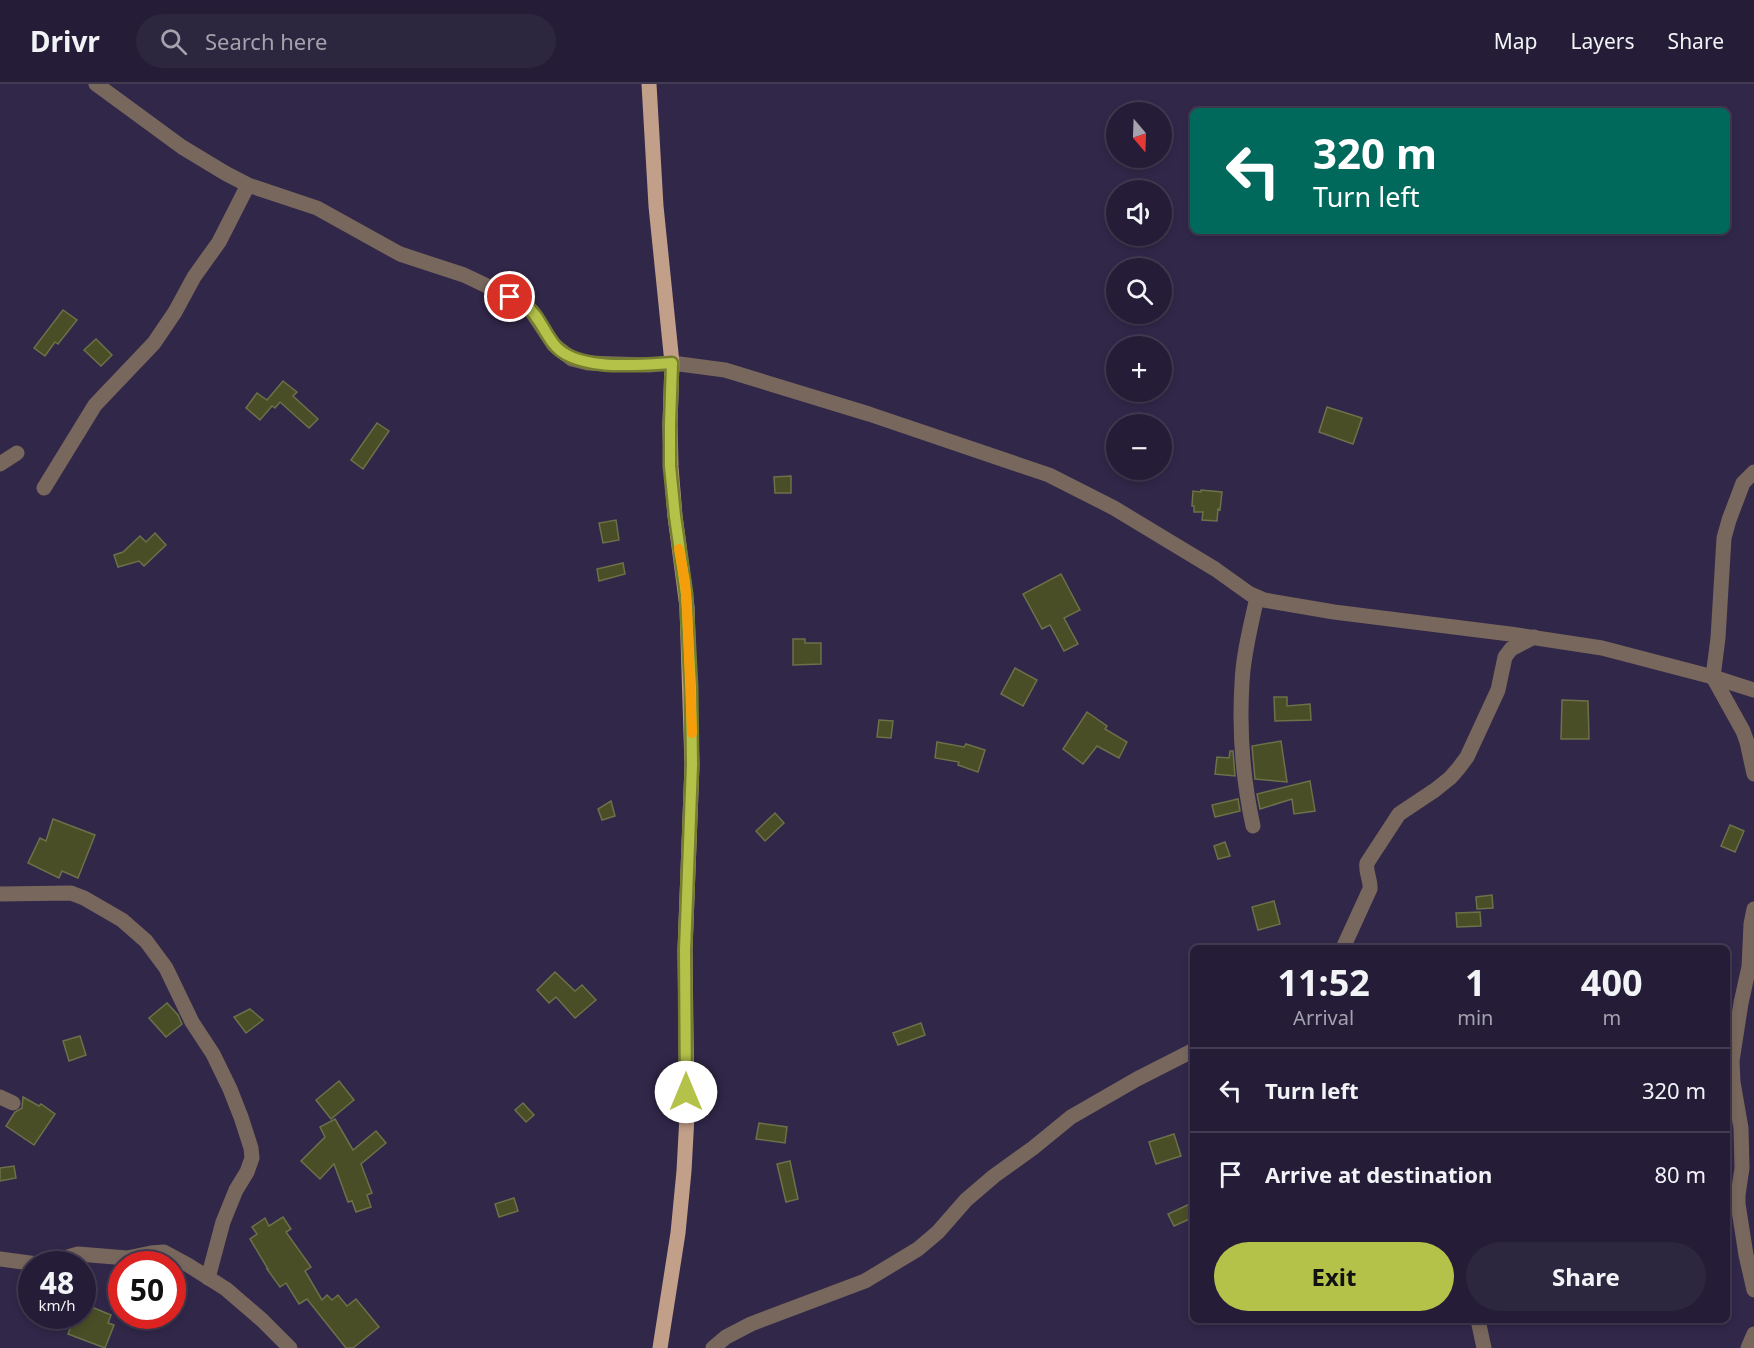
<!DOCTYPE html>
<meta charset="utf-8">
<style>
body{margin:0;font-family:"Noto Sans",sans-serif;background:#2d263f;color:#f1f3f6;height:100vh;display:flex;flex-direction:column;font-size:22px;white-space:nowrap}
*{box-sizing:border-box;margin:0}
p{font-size:20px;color:#a3a2ad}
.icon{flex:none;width:33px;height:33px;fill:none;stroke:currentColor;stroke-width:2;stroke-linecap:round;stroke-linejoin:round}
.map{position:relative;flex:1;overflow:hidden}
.sheet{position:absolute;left:1190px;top:861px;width:540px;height:378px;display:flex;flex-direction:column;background:#251d37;border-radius:9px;box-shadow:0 3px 9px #0003,0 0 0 2px #423b52}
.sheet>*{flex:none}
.guide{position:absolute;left:1190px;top:24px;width:540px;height:126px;border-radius:9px;box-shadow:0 3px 9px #0003,0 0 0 2px #423b52;background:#00695c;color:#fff;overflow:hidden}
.needle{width:39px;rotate:161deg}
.buttons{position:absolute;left:1106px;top:18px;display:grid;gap:12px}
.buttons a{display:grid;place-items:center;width:66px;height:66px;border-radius:50%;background:#251d37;box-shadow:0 3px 9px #0003,0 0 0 2px #423b52;font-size:30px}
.speed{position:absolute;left:18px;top:1167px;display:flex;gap:12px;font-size:30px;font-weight:700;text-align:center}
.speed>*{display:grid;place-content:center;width:78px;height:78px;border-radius:50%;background:#251d37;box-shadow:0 3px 9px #0003,0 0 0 2px #423b52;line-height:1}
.speed small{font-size:15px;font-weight:400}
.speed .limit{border:9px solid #d22;background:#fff;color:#111}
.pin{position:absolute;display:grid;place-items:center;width:51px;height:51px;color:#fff;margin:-26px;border:3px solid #fff;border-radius:50%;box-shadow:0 2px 6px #0007}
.me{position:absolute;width:66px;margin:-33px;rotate:0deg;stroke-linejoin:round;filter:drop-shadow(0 0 4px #0008)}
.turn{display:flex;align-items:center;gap:21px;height:126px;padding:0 24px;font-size:27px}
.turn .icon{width:78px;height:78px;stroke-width:2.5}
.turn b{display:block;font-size:42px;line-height:51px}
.eta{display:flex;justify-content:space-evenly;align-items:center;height:102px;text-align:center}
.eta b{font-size:36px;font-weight:700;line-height:42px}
.button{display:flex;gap:12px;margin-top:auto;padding:12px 24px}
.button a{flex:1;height:69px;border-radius:36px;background:#b4c24a;color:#111;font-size:24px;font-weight:700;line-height:69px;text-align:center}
.button a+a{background:#2d263f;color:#f1f3f6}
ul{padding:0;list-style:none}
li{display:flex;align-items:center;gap:18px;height:84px;padding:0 24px;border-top:2px solid #423b52}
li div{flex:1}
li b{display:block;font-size:22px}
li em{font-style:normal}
header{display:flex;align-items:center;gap:36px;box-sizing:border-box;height:84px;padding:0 30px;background:#251d37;border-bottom:2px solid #423b52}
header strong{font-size:28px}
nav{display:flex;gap:33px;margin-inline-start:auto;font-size:21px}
.search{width:420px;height:54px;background:#2d263f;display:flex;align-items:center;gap:15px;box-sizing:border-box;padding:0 21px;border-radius:33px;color:#a3a2ad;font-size:22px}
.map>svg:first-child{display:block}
.building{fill:#494e27;stroke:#6b7148;stroke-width:1.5}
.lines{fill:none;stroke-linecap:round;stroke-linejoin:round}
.minor{stroke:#78675c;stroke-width:15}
.major{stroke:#c19f89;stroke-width:15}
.route-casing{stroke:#757e30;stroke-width:15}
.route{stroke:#b4c24a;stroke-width:10}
.slow{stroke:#f59e0b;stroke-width:10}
</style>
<header>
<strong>Drivr</strong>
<div class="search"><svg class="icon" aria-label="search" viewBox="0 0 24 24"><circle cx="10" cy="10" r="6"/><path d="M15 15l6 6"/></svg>Search here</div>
<nav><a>Map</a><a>Layers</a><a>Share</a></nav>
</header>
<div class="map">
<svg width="1754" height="1264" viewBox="0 0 1754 1264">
<rect width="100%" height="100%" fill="#312749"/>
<g class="building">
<path d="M63,226L77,236L58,260L55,258L45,272L34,264Z"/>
<path d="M96,255L112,271L101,282L84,266Z"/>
<path d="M283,297L297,308L293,312L318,335L309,344L280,318L275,324L272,322L260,336L246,324L257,309L267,316Z"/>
<path d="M1327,323L1362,334L1353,360L1319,348Z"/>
<path d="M377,339L389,347L363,385L351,376Z"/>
<path d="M791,392V409H775L774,393Z"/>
<path d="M1201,406L1222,408L1220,426L1218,425L1217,437L1202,436L1203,428H1194V422H1192L1193,407L1201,408Z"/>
<path d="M616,436L619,456L603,459L599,439Z"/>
<path d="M155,449L166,461L144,482L139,477L118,483L114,471L123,468L140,452L146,458Z"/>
<path d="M623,479L625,490L599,497L597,485Z"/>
<path d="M1061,490L1080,526L1064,534L1078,560L1064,567L1050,541L1042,545L1023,510Z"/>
<path d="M793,555H805V559H821V580L793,581Z"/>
<path d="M1015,584L1037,596L1023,622L1001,610Z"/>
<path d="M1274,613H1287V622L1310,620L1311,636L1275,637Z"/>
<path d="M1562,616L1588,617L1589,655H1561Z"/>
<path d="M1087,628L1107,642L1105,645L1127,658L1119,674L1097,662L1083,680L1063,665Z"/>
<path d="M879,636L893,637L891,654L877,653Z"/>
<path d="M1281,657L1287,698L1255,695L1252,662Z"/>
<path d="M937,658L964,663L966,660L985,666L978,688L958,681L959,678L935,674Z"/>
<path d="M1230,667H1233L1235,692L1215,690L1217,673L1229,674Z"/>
<path d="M1310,697L1315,727L1294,730L1292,715L1260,725L1257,710Z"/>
<path d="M1238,715L1240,727L1215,733L1212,721Z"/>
<path d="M611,717L615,732L602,736L598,725Z"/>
<path d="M775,729L784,739L765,757L756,747Z"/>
<path d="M53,735L95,751L78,794L62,787L59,794L28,779L40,754L46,757Z"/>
<path d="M1730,741L1744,747L1735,768L1721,762Z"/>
<path d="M1225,758L1230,772L1218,775L1214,762Z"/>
<path d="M1492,811L1493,824L1477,825L1476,813Z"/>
<path d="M1274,817L1280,840L1258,846L1252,823Z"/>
<path d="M1480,828L1481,842L1457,843L1456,829Z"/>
<path d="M555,888L575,907L582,901L596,916L575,934L556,913L549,919L537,906Z"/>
<path d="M167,919L178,931L182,940L166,953L149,934Z"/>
<path d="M250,925L263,936L246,949L234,933Z"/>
<path d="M921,939L925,951L898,961L893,949Z"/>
<path d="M80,952L86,971L69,977L63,957Z"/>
<path d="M339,997L354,1016L331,1035L316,1016Z"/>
<path d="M23,1013L39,1022L41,1020L55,1030L34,1061L6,1042L15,1028L22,1024Z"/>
<path d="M523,1019L534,1031L526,1038L515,1026Z"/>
<path d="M335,1035L353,1066L376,1047L386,1059L361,1080L372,1109L367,1111L371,1123L356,1128L352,1117L348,1118L334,1080L320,1095L301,1077L325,1053L320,1043Z"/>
<path d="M759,1039L787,1043L785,1059L756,1055Z"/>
<path d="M1174,1050L1181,1072L1156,1080L1149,1058Z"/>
<path d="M790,1077L798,1115L786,1118L777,1080Z"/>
<path d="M14,1082L16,1094L0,1097V1084Z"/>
<path d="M514,1114L518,1127L499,1133L495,1120Z"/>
<path d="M1192,1119V1134L1174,1142L1168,1130Z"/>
<path d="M283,1133L291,1145L286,1148L311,1183L305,1187L322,1216L327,1211L332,1216L338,1211L347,1222L356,1215L379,1243L353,1264H346L307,1215L299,1220L286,1199L280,1203L267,1185H268L250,1155L257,1150L252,1143L265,1134L269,1142Z"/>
<path d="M89,1222L111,1231L108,1239L114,1241L105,1264L68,1250L75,1232H85Z"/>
</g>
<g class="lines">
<g class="minor">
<path d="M96,0L182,63L225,89L248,101L317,124L400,170L464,191L523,219L532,228L554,261L572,275L588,279L649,281L672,279L725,286L869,330L1049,391L1114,424L1215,485L1250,510L1264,516L1334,528L1510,550L1602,564L1713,593L1754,606"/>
<path d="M0,380L17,369"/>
<path d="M1754,388L1743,399L1729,436L1724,454L1718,554L1713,593L1743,647L1747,658L1754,690"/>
<path d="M44,404L95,321L154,259L175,228L194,193L219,158L248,101"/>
<path d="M1253,742C1243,696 1239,647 1242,599C1243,571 1251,541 1257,513"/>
<path d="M0,810L71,809L84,814L122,836L146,857L166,884L192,938L213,970L230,1005L241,1033L251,1064L252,1074L247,1088L236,1106L223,1138L208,1194"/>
<path d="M1754,825L1751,840L1749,883L1741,919L1732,977L1733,998L1741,1044L1742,1084L1738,1111V1120L1746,1171L1754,1206"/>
<path d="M1343,864L1370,805C1371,796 1365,787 1367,779L1399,730L1435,706L1450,694L1458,685L1467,673L1498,606L1505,573L1511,565L1534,553"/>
<path d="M0,1013L13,1019"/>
<path d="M0,1175L37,1180"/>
<path d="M44,1180L78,1170L127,1174L151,1169L164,1168L188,1181L226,1205L262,1236L290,1264"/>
<path d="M1478,1236L1484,1264"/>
<path d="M713,1264L726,1253L751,1240L865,1197L918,1165L938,1148L966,1116L994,1092L1033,1064L1071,1033L1137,995L1192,967"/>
<path d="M1748,1264L1754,1250"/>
</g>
<path class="major" d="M649,0L656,122L672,279L670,340L671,383L675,432L687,523L692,681L685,866L687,1032L684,1087L678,1149L660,1264"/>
</g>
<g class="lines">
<defs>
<path id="route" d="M510,213C515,216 521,218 526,222C538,230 544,248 553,259C573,288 640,281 672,279L670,340V382L675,432L686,510L691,604L692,681L685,866L686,1008"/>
</defs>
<use href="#route" class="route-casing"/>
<use href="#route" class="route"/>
<path class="slow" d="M679,465L685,498L687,523L692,649"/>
</g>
</svg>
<div class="buttons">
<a><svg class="needle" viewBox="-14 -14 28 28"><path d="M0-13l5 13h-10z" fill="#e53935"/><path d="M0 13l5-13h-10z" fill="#a3a2ad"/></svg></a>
<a><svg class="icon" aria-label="sound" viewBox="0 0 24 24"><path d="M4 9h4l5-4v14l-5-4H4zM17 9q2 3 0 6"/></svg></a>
<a><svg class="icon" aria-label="search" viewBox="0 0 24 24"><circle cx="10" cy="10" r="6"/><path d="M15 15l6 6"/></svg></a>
<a>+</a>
<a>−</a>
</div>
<div class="speed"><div>48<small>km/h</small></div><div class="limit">50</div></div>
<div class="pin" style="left:510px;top:213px;background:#d93025"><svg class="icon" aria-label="arrive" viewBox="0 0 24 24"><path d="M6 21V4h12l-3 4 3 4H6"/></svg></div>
<svg class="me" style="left:686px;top:1008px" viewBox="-20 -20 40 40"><circle r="19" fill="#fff"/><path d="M0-13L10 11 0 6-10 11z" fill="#b4c24a"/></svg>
<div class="guide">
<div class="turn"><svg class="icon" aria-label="left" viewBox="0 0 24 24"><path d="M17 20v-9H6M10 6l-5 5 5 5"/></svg><div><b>320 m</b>Turn left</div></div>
</div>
<section class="sheet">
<div class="eta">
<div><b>11:52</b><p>Arrival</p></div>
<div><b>1</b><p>min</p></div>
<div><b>400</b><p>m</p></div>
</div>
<ul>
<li><svg class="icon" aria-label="left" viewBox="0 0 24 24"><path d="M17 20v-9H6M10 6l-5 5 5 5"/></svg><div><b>Turn left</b></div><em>320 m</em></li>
<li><svg class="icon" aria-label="arrive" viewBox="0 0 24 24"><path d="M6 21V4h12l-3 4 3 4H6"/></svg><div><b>Arrive at destination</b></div><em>80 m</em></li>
</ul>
<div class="button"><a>Exit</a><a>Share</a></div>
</section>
</div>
